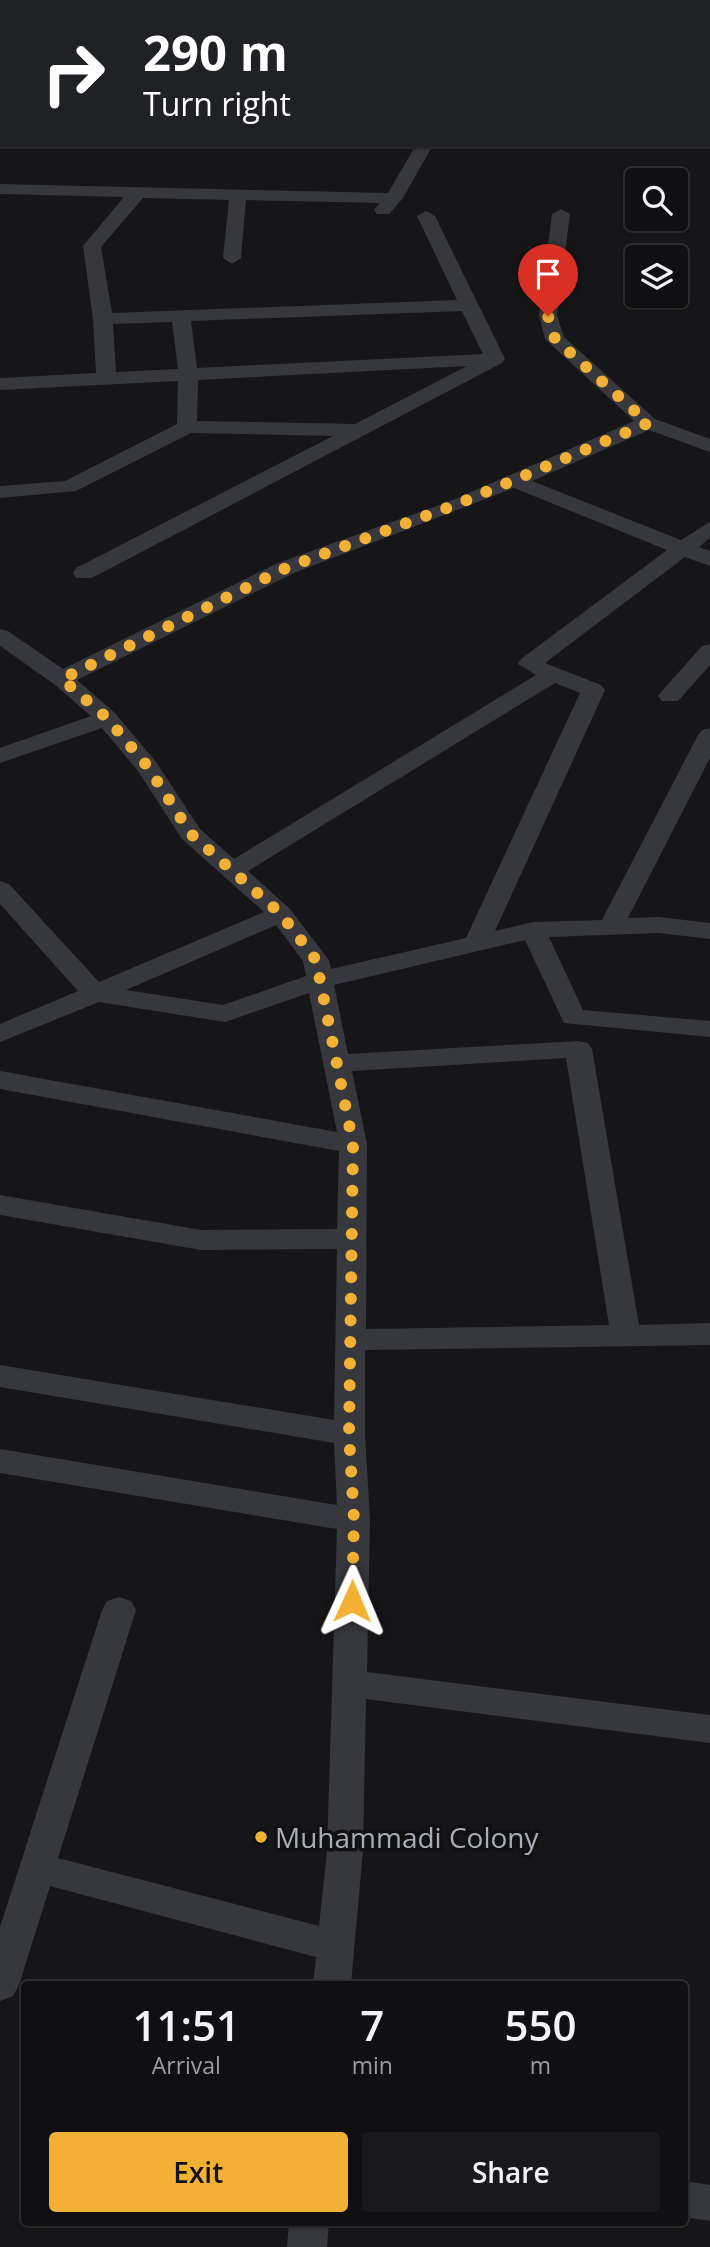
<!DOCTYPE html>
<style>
body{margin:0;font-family:"Open Sans",sans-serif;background:#19191b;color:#f1f3f6;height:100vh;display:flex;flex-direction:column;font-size:26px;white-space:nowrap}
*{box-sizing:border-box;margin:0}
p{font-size:23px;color:#9c9d9f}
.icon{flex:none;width:38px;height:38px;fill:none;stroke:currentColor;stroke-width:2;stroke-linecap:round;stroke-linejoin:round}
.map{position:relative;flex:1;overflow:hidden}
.sheet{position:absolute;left:21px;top:1981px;width:667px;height:245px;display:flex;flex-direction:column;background:#101012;border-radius:7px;box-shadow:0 2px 5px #0004,0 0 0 2px #303032}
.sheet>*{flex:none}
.top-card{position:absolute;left:0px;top:0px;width:710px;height:147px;box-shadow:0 2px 5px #0004,0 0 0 2px #303032;background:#202124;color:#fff;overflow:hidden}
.tools{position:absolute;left:625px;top:168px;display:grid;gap:14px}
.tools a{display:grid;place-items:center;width:63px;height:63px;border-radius:7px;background:#101012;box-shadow:0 2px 5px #0004,0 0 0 2px #303032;font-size:35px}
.pin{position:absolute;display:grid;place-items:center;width:60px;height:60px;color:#fff;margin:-72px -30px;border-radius:50% 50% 50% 0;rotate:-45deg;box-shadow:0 0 7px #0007}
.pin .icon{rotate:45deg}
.me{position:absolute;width:77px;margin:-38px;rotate:1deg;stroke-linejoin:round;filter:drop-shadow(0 0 5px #0008)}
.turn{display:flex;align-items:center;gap:24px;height:147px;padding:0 28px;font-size:32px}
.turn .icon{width:91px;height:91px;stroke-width:2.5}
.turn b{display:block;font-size:49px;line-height:60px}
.eta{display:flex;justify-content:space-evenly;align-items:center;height:119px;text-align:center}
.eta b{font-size:42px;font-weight:600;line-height:49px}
.action{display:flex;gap:14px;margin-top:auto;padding:14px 28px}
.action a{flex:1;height:80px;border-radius:7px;background:#f2b134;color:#111;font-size:28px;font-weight:600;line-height:80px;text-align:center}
.action a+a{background:#19191b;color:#f1f3f6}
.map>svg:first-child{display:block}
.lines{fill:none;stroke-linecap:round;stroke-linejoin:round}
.minor{fill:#37383d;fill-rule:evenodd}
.route{stroke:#f2b134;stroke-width:12;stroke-dasharray:0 21.6}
.poi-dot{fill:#f2b134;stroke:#111113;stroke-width:2.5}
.labels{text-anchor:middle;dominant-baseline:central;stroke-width:7;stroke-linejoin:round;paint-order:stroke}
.near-poi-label{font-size:28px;fill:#a8adb8;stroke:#111113;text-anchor:start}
</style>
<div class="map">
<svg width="710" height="2247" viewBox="0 0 710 2247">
<rect width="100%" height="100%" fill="#161618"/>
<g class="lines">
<g class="minor">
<path d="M520,0H536L518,2Z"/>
<rect x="640" y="0" width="16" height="2"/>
<path d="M416,145H433L403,198L389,214H377L374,210L380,203L246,200L241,258L232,264L223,258L229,200L143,198L101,247L112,313L457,300L417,216L426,211L435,216L505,359L502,363L92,578H76L73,573L76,568L333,436L191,433L76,491L0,498V486L65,481L177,424L178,381L0,390V378L96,373L93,319L83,246L124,197L0,194V184L388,193ZM462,311L483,354L197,368L191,321ZM172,322L178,369L116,372L113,324ZM467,366L355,424L197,421L198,380Z"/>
<path d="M561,209L570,214L557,315L564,337L655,419L710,439V452L649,430L532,481L681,540L710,522V538L699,547L710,551V566L685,557L545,663L601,685L605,690L495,931L533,922L602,920L698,735L702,730L710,728V758L628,918L659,917L710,923V939L659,933L549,937L583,1010L710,1021V1037L564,1023L525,940L334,985L348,1054L578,1041L588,1043L592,1049L639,1325L710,1323V1345L365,1350V1434L370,1520L367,1672L710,1715V1743L366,1699L363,1851L351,1984H313L316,1957L50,1886L19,1985L13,1996L0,2001V1927L102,1610L107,1601L119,1597L131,1601L136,1610L58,1858L319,1926L327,1851L337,1529L0,1473V1449L337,1505L334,1443L0,1387V1365L334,1420L337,1249L201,1250L0,1215V1195L201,1230L337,1229L339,1151L0,1089V1071L337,1132L309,993L225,1022L99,1002L0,1042V1024L78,991L0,904V881L9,884L99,982L264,912L182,839L138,771L102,728L0,763V748L91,716L54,684L0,646V629L8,631L63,669L278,563L453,500L634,421L545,339L539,315L552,214ZM514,488L667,550L521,659L518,664L536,675L234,859L200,829L156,762L115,713L77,680L294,573ZM555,683L580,693L466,938L331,969L329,960L290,909L248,871ZM276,925L303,961L306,976L223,1005L126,990ZM566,1058L609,1325L366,1329L367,1144L352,1071Z"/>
<path d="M710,644V665L678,701H662L658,696L662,691L702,646Z"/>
<path d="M684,2181L710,2185V2221L684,2217Z"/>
<path d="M289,2222H329L327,2247H287Z"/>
</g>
</g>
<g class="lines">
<path class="route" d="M352,1601L354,1520L349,1434L353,1144L316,960L281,914L191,834L148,767L107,718L62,679L286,568L460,503L648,423L555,339L548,316"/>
</g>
<circle class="poi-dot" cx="261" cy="1837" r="7"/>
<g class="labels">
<g class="near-poi-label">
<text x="275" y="1837">Muhammadi Colony</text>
</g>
</g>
</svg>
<div class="tools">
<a><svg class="icon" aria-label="search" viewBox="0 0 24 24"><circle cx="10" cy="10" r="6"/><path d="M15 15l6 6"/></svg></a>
<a><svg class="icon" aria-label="layers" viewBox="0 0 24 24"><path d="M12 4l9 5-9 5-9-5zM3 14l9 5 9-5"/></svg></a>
</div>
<div class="pin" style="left:548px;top:316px;background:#d93025"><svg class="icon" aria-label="arrive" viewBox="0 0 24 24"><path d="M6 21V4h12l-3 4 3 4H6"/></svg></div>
<svg class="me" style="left:352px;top:1601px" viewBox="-20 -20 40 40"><path d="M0-17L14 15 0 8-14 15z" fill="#f2b134" stroke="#fff" stroke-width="4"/></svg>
<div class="top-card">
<div class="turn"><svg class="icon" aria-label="right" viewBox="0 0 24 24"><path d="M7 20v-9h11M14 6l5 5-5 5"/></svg><div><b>290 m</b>Turn right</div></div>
</div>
<section class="sheet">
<div class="eta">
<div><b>11:51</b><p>Arrival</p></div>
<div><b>7</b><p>min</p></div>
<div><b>550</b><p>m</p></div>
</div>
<div class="action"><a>Exit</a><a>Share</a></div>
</section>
</div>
